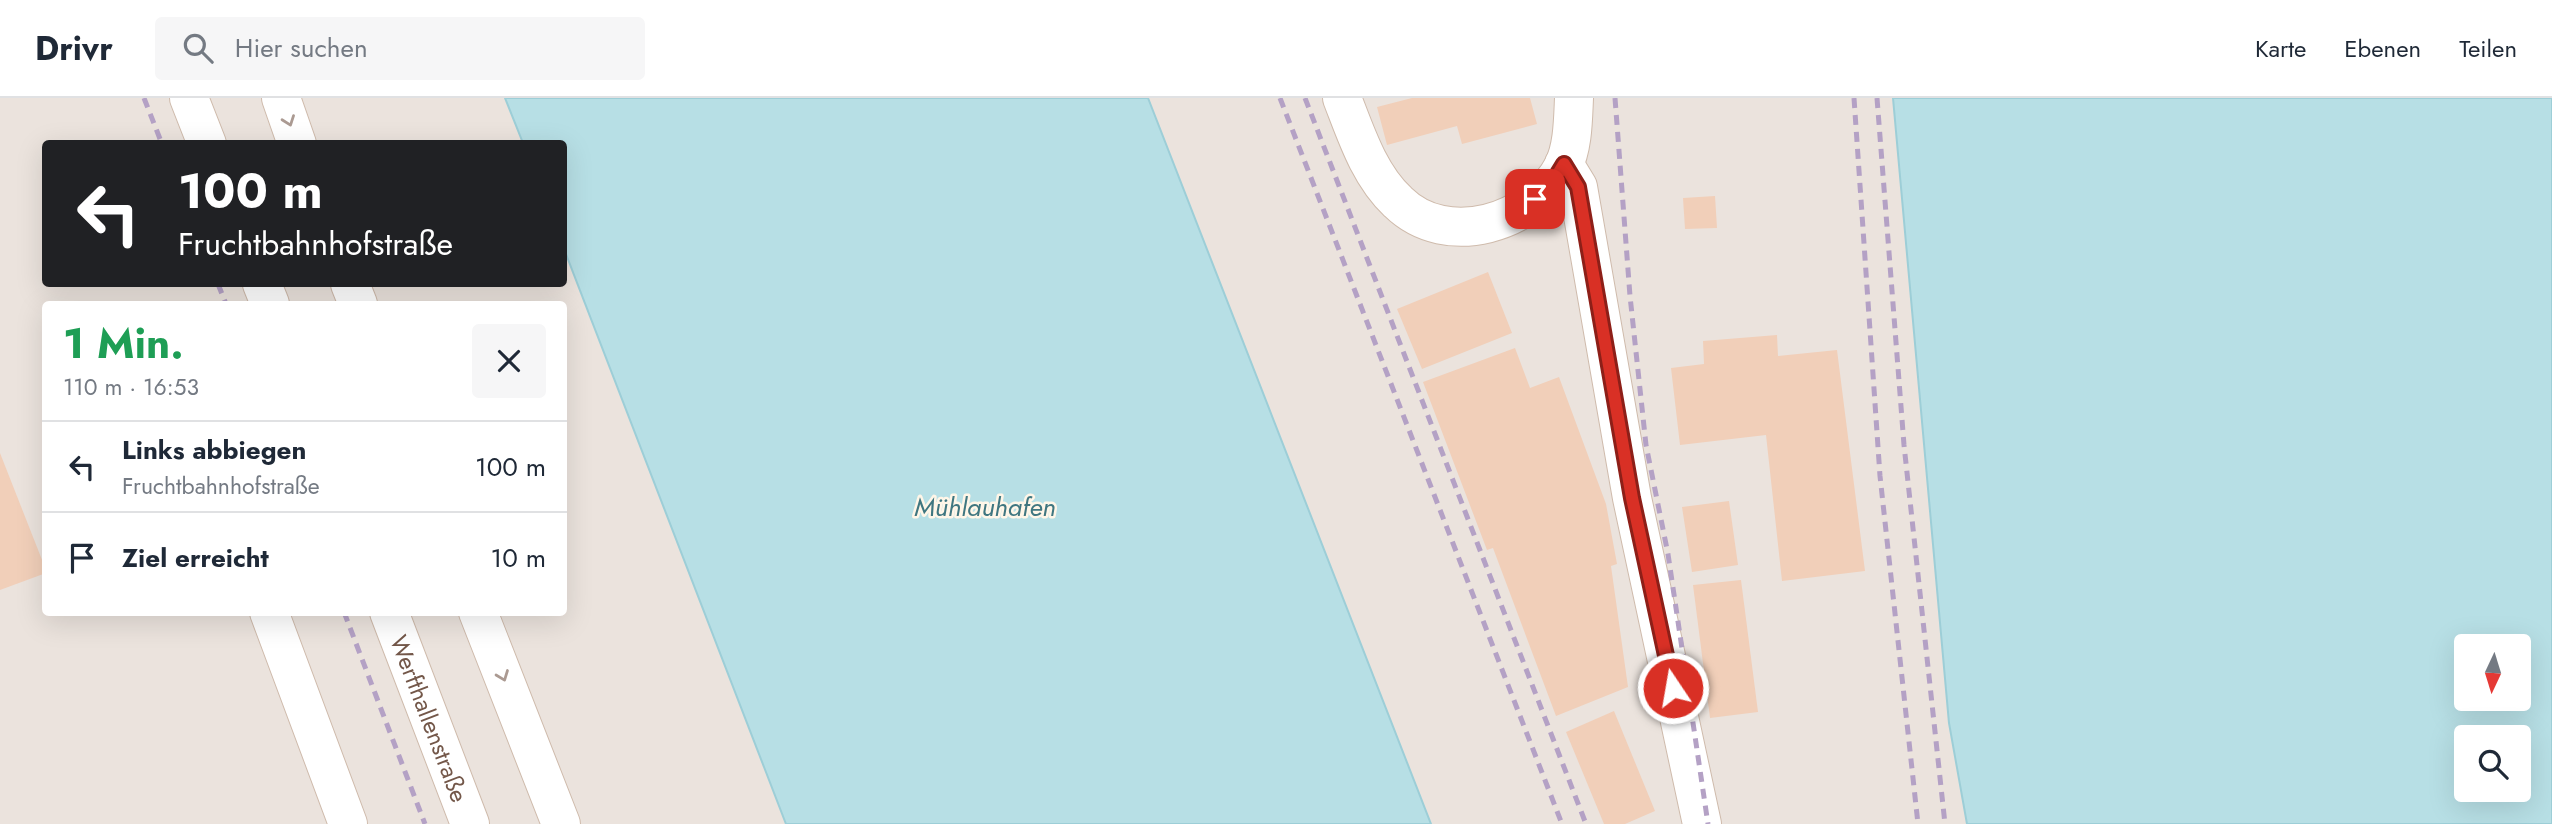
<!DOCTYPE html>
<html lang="de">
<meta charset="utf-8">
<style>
body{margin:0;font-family:Jost,sans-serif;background:#f6f6f7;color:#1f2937;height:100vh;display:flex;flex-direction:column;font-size:26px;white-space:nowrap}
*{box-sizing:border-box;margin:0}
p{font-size:23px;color:#747a83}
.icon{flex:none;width:38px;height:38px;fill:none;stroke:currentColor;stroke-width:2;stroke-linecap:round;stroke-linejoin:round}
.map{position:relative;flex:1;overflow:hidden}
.panel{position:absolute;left:42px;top:203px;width:525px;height:315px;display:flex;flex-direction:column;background:#fff;border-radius:7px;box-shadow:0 7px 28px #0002}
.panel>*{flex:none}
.top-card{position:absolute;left:42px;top:42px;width:525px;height:147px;border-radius:7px;box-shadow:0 7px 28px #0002;background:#202124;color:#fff;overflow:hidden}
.needle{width:46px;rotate:184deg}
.tools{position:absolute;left:2454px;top:536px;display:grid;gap:14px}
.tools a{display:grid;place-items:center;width:77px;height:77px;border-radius:7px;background:#fff;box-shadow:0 7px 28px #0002;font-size:35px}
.pin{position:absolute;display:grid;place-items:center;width:60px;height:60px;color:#fff;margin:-30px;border-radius:14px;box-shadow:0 4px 10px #0006}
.me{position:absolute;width:77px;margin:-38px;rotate:348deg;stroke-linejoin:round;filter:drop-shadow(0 0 5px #0008)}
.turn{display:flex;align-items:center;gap:24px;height:147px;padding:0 21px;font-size:32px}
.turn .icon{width:91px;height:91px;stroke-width:2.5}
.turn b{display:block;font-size:49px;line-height:60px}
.round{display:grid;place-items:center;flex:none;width:74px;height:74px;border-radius:7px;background:#f6f6f7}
.summary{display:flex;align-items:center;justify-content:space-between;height:119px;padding:0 21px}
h1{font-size:42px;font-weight:700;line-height:52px;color:#1e9e55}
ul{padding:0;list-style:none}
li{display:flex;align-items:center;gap:21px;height:91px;padding:0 21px;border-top:2px solid #e0e1e3}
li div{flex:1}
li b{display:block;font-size:26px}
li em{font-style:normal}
header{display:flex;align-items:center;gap:42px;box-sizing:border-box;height:98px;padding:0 35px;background:#fff;border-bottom:2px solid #e0e1e3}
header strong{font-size:33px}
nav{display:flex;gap:38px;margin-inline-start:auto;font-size:24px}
.search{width:490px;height:63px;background:#f6f6f7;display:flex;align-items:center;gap:18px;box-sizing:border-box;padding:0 24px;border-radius:7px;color:#747a83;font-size:26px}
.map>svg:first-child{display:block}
.industrial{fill:#ebe3dd;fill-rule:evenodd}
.water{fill:#b7dfe5;stroke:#9dced7;stroke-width:2;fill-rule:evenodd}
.building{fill:#f1cfb9}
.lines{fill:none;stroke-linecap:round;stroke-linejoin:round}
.minor-casing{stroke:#cfbbac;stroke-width:40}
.minor{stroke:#fff;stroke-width:38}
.rail{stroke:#b4a1c5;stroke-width:5;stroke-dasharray:10 7;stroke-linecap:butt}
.oneway{stroke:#ab9a92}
.route-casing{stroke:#8d1f18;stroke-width:18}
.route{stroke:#d93025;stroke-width:12}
.labels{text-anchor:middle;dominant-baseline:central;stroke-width:5;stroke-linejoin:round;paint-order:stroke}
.street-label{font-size:24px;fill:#735749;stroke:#fff6e8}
.water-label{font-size:26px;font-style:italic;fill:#3f7680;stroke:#fff6e8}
</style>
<header>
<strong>Drivr</strong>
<div class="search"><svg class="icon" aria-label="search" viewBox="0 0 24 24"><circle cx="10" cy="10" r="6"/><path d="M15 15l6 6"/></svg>Hier suchen</div>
<nav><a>Karte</a><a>Ebenen</a><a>Teilen</a></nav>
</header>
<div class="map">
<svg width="2552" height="726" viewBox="0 0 2552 726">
<rect width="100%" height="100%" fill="#fcf2e2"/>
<g class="industrial">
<path d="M0,0H505L523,45L46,46V186H564V151L786,726H0ZM46,206H564V514H46Z"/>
<path d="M1148,0H1893L1949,625L1967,726H1431Z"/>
</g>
<g class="water">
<path d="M505,0H1148L1431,726H786L564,151V46L523,45Z"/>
<path d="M1893,0H2552V726H1967L1949,625ZM2466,548H2518V600H2466ZM2466,639H2518V691H2466Z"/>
</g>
<g class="building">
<path d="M1412,0H1530L1537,26L1462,46L1457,28L1387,47L1377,9Z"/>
<path d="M1715,98L1717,130L1685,131L1683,100Z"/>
<path d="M1488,174L1512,235L1422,271L1397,211Z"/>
<path d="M1777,237L1778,258L1837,252L1865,473L1782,483L1766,337L1680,347L1671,270L1704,266L1703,243Z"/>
<path d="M1515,250L1530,290L1559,279L1606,406L1617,466L1611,468L1628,589L1556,618L1493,450L1487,452L1423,284Z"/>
<path d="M0,355L46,472V475L0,492Z"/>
<path d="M1729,403L1738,467L1692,474L1682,409Z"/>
<path d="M1741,482L1758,614L1710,620L1693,487Z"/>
<path d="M1614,613L1655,713L1625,726H1604L1566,634Z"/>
</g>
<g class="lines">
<defs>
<g id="minor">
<path d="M189,0L207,46"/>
<path d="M281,0L297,46"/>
<path d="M1342,0C1356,36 1369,77 1398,104C1447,152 1533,125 1563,69C1573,49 1573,22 1574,0"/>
<path d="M1564,66L1578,89L1632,400L1702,726"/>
<path d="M262,186L270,206"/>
<path d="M350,186L358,206"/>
<path d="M269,514L348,726"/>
<path id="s1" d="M389,514L470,726"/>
<path d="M478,514L561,726"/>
</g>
</defs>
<use href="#minor" class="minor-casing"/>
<use href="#minor" class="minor"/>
<g class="rail">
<path d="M144,0L162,46"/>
<path d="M1280,0L1562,726"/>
<path d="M1305,0L1586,726"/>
<path d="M1615,0L1630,198L1646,347L1668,456L1708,726"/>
<path d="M1854,0L1880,378L1918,726"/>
<path d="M1877,0L1904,347L1945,726"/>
<path d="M218,186L226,206"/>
<path d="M344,514L425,726"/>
</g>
</g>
<defs><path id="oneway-chevron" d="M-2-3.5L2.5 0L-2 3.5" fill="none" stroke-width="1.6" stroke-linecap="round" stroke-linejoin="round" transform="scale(1.75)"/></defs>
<g class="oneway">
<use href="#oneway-chevron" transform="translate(289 23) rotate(70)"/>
<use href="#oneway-chevron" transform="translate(503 578) rotate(69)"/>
</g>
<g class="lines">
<defs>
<path id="route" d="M1535,101L1550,89L1564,66L1578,89L1632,400L1673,590"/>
</defs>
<use href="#route" class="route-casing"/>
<use href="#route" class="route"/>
</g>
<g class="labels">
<g class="street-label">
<text stroke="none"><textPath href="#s1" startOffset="114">Werfthallenstraße</textPath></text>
</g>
<g class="water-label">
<text x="985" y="409">Mühlauhafen</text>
</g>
</g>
</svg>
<div class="tools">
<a><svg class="needle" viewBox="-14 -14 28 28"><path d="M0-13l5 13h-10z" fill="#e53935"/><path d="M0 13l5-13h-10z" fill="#747a83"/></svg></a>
<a><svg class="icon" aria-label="search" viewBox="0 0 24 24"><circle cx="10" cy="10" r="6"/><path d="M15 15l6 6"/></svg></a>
</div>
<div class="pin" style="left:1535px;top:101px;background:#d93025"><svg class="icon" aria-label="arrive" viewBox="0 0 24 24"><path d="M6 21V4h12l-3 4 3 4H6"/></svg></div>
<svg class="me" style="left:1673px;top:590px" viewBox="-20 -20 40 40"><circle r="17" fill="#d93025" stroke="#fff" stroke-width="3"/><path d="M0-11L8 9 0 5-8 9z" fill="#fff"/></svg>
<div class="top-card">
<div class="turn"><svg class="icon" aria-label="left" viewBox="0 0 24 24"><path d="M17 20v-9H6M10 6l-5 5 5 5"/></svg><div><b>100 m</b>Fruchtbahnhofstraße</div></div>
</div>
<section class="panel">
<div class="summary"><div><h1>1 Min.</h1><p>110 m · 16:53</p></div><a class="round"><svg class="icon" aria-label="close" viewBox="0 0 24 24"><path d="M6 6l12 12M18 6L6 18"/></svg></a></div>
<ul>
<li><svg class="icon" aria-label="left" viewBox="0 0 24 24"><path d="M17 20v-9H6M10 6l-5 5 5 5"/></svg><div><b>Links abbiegen</b><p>Fruchtbahnhofstraße</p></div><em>100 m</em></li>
<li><svg class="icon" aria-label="arrive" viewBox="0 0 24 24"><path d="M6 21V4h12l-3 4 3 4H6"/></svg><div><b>Ziel erreicht</b></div><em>10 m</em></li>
</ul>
</section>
</div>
